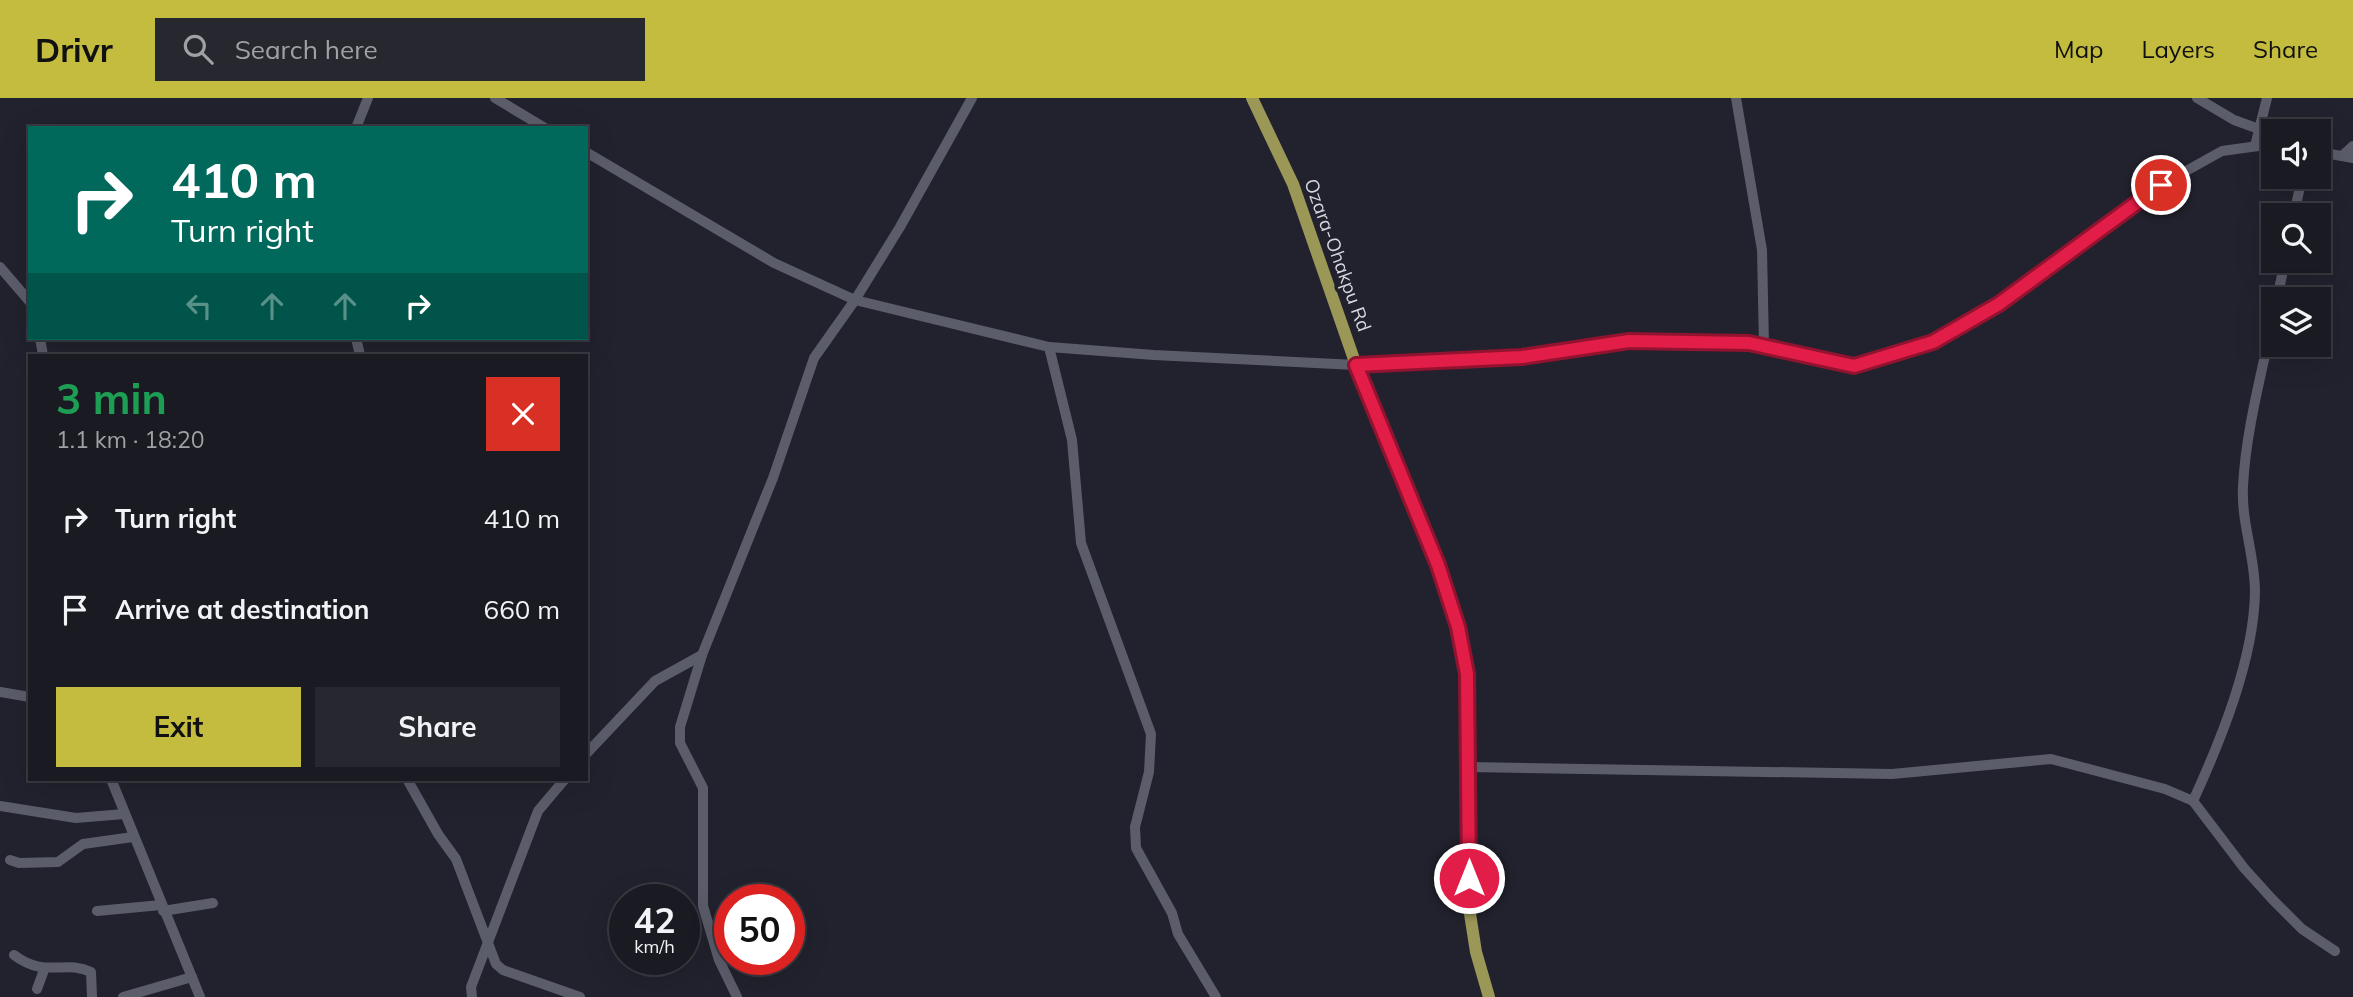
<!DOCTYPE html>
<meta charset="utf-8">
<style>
body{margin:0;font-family:Mulish,sans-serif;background:#27272f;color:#f1f3f6;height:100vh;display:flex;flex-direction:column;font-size:26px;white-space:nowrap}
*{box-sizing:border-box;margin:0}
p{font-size:23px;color:#9fa1a5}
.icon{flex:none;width:38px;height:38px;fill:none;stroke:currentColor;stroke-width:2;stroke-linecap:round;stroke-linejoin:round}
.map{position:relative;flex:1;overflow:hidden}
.drawer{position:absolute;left:28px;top:256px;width:560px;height:427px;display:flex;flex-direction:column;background:#1a1a22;border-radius:0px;box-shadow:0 7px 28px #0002,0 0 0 2px #383840}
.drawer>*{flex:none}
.top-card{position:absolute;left:28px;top:28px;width:560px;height:214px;border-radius:0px;box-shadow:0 7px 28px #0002,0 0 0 2px #383840;background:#00695c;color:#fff;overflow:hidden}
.controls{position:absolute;left:2261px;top:21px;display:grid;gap:14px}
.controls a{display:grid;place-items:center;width:70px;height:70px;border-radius:0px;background:#1a1a22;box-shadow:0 7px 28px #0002,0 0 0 2px #383840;font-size:35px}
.speed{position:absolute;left:609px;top:786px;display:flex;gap:14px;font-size:35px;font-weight:700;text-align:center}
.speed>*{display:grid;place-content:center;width:91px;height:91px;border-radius:50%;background:#1a1a22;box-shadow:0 7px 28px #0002,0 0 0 2px #383840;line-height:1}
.speed small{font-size:18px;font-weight:400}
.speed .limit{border:10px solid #d22;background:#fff;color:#111}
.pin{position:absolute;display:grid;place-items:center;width:60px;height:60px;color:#fff;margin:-30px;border:4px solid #fff;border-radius:50%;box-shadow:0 2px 7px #0007}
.me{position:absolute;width:77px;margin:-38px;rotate:0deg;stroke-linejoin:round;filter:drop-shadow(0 0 5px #0008)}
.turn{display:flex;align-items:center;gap:24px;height:147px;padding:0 28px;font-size:32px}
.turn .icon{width:91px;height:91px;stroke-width:2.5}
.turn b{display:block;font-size:49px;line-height:60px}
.lanes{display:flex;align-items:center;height:66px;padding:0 28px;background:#0003;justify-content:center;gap:35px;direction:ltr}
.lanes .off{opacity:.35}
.round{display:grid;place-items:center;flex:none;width:74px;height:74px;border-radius:0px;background:#27272f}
.summary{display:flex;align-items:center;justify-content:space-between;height:119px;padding:0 28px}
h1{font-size:42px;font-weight:700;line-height:52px;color:#1e9e55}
.cta{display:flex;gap:14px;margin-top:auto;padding:14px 28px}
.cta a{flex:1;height:80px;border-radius:0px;background:#c4bc3e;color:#111;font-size:28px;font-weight:700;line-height:80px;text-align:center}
.cta a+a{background:#27272f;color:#f1f3f6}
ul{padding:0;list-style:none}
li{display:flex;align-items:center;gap:21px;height:91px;padding:0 28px}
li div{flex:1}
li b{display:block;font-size:26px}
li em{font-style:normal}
header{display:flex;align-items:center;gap:42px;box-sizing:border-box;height:98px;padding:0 35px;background:#c4bc3e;color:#111}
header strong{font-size:33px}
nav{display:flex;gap:38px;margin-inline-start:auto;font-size:24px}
.search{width:490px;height:63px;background:#27272f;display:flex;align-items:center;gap:18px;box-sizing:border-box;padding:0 24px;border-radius:0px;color:#9fa1a5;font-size:26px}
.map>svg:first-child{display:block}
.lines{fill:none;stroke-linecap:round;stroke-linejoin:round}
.minor{stroke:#5c5d6b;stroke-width:10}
.major{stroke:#9b9757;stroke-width:12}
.route-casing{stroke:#92132f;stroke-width:18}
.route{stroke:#e11d48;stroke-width:12}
.labels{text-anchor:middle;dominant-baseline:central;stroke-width:7;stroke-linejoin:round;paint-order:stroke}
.street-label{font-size:19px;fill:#d7d7e0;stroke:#22222e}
</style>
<header>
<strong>Drivr</strong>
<div class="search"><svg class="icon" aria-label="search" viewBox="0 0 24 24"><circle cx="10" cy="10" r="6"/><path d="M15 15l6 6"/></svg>Search here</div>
<nav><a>Map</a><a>Layers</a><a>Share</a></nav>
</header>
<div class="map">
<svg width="2353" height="899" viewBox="0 0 2353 899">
<rect width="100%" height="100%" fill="#22222e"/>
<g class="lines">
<g class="minor">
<path d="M495,0L545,30"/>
<path d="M1736,0L1762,152L1764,248"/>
<path d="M2197,0L2234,22L2259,31"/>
<path d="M356,30L368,0"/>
<path d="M2255,48L2267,0"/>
<path d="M586,54L774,165L855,202L1049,249L1154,257L1356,267L1522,259L1629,243L1749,245L1854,268L1933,244L1999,206L2161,87L2222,53L2273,46"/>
<path d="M2319,54L2353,60"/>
<path d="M2342,58L2353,48"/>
<path d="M2294,117L2302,79"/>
<path d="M0,169L30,204"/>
<path d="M2277,201L2285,163"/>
<path d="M40,240L43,257"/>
<path d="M356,240L360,257"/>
<path d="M1049,249L1072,342L1081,445L1151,636L1149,674L1135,729L1136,750L1172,815L1178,836L1216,899"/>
<path d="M0,594L30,599"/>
<path d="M586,656L655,583L702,557"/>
<path d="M1469,669L1892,676L2051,661L2165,691L2193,703L2244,770L2272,801L2302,831L2335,853"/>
<path d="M111,681L200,899"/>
<path d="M407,681L438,736L456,761L496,866L503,872L580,899"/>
<path d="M2193,703C2221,642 2254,561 2255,494C2255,458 2241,424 2243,388C2246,331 2262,275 2273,220"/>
<path d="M0,708L76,720L124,716"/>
<path d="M10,762L19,765L58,764L83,746L133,739"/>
<path d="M97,813L161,807"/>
<path d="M163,813L213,805"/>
<path d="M14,857C46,881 64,861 91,874L92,899"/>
<path d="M37,891L44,872"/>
<path d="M123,899L192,879"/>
<path d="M472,899L471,889L538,713L565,681"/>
<path d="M737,899L719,862L703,808V690L680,645V629L702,557L773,380L814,260L855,202L900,129L972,0"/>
</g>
<path class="major" d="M1252,0L1293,86L1356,267L1438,467L1458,529L1467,576L1468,803L1476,854L1489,899"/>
</g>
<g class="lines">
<defs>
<path id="route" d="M1469,780L1467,576L1458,529L1438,467L1356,267L1522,259L1629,243L1749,245L1854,268L1933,244L1999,206L2161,87"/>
</defs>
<use href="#route" class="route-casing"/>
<use href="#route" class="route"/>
</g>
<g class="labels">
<g class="street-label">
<text transform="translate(1338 157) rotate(70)">Ozara-Ohakpu Rd</text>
</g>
</g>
</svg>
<div class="controls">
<a><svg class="icon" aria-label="sound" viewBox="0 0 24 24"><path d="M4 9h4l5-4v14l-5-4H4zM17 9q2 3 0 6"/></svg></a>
<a><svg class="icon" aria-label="search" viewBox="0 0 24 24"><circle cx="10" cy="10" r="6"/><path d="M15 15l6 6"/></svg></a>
<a><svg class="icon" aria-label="layers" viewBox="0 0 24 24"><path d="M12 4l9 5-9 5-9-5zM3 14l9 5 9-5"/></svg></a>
</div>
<div class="speed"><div>42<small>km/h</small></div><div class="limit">50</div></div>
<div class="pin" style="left:2161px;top:87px;background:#d93025"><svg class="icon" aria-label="arrive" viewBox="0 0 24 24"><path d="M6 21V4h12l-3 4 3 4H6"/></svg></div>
<svg class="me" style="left:1469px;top:780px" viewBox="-20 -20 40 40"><circle r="17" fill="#e11d48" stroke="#fff" stroke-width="3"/><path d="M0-11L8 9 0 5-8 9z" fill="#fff"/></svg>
<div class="top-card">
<div class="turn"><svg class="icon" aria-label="right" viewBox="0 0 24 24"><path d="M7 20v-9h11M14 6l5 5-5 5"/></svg><div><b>410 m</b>Turn right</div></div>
<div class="lanes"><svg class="icon off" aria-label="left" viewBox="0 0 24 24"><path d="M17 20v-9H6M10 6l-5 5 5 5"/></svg><svg class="icon off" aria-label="ahead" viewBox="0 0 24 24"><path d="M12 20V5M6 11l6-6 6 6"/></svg><svg class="icon off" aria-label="ahead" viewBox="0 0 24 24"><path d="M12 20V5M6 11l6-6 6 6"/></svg><svg class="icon" aria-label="right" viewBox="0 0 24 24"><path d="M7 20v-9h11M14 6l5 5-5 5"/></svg></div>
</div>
<section class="drawer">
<div class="summary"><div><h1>3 min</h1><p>1.1 km · 18:20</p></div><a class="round" style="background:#d93025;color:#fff"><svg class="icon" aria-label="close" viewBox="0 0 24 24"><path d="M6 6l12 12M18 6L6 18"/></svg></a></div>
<ul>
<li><svg class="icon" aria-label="right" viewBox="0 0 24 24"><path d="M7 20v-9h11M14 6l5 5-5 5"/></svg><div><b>Turn right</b></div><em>410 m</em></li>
<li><svg class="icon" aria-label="arrive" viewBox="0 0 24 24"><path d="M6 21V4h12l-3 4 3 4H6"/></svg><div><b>Arrive at destination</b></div><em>660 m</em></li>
</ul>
<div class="cta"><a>Exit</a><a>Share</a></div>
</section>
</div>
